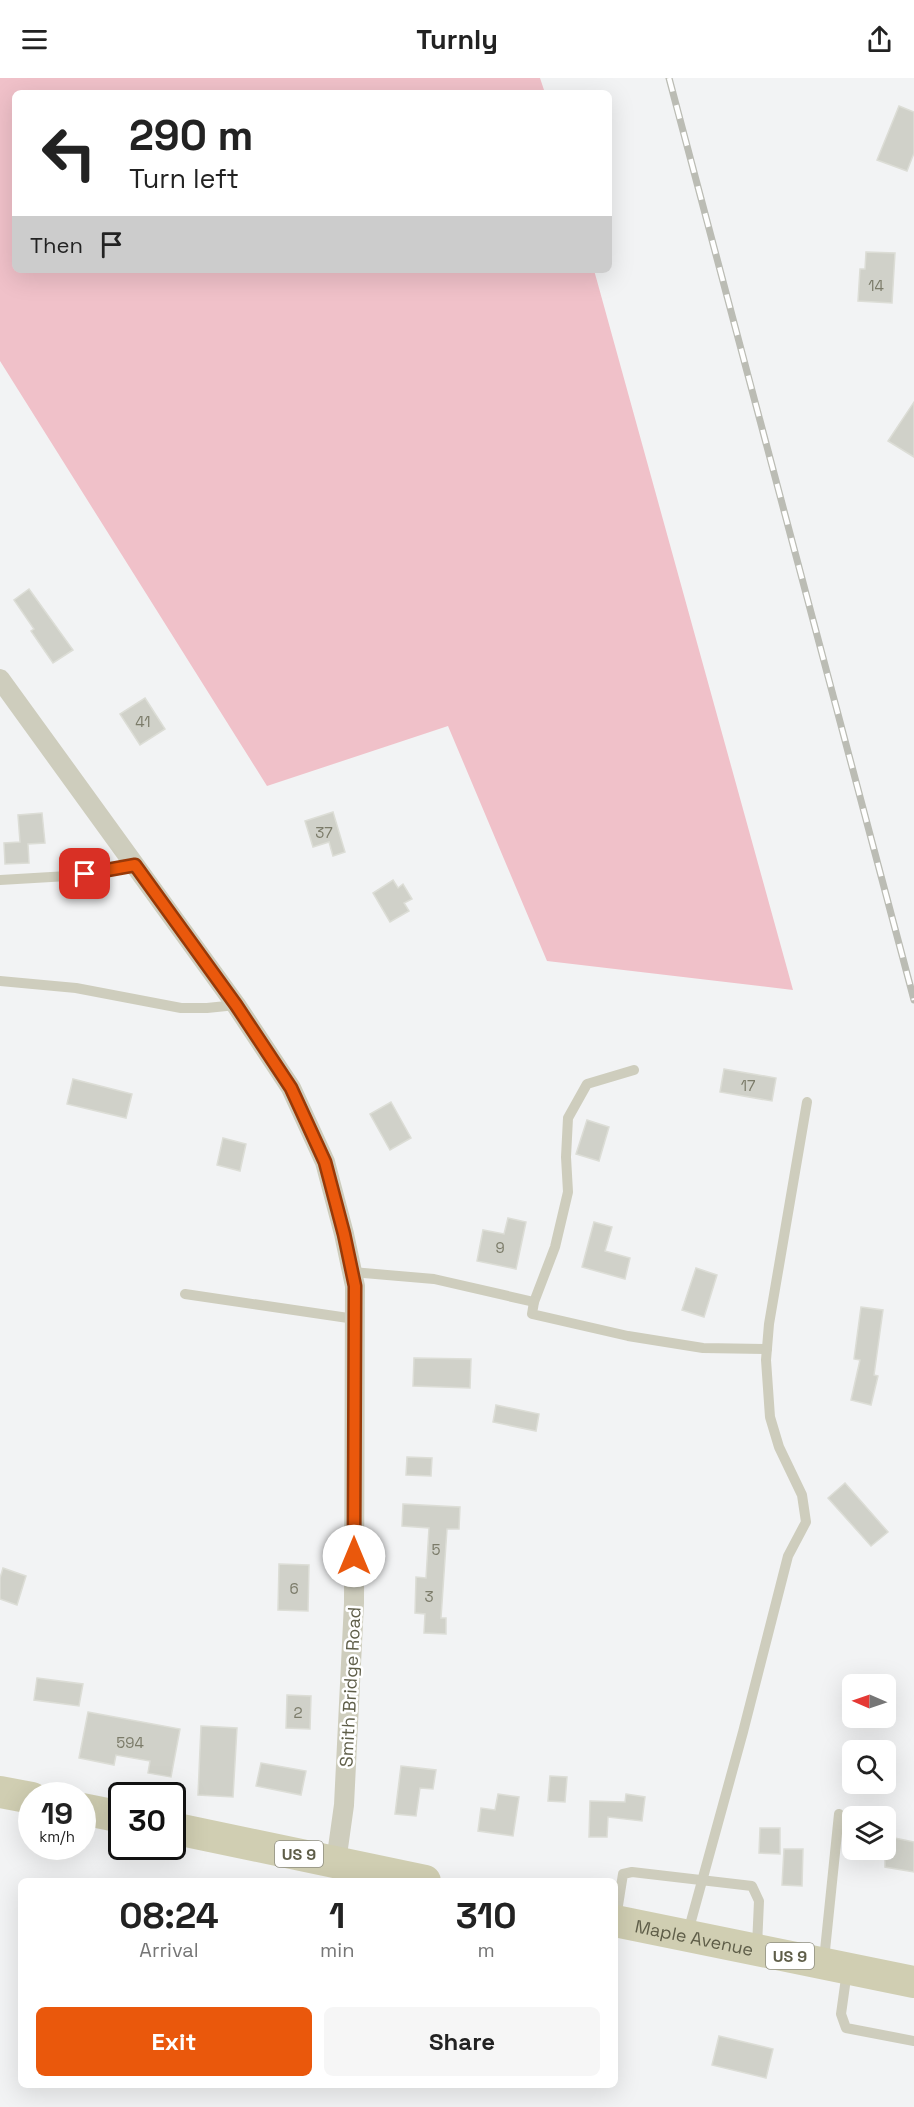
<!DOCTYPE html>
<style>
body{margin:0;font-family:"Space Grotesk",sans-serif;background:#f6f6f6;color:#222;height:100vh;display:flex;flex-direction:column;font-size:22px;white-space:nowrap}
*{box-sizing:border-box;margin:0}
p{font-size:20px;color:#767676}
.icon{flex:none;width:33px;height:33px;fill:none;stroke:currentColor;stroke-width:2;stroke-linecap:round;stroke-linejoin:round}
.map{position:relative;flex:1;overflow:hidden}
.side{position:absolute;left:18px;top:1800px;width:600px;height:210px;display:flex;flex-direction:column;background:#fff;border-radius:9px;box-shadow:0 6px 24px #0002}
.side>*{flex:none}
.hud{position:absolute;left:12px;top:12px;width:600px;height:183px;border-radius:9px;box-shadow:0 6px 24px #0002;background:#fff;color:#222;overflow:hidden}
.needle{width:39px;rotate:272deg}
.tools{position:absolute;left:842px;top:1596px;display:grid;gap:12px}
.tools a{display:grid;place-items:center;width:54px;height:54px;border-radius:9px;background:#fff;box-shadow:0 6px 24px #0002;font-size:30px}
.speed{position:absolute;left:18px;top:1704px;display:flex;gap:12px;font-size:30px;font-weight:700;text-align:center}
.speed>*{display:grid;place-content:center;width:78px;height:78px;border-radius:50%;background:#fff;box-shadow:0 6px 24px #0002;line-height:1}
.speed small{font-size:15px;font-weight:400}
.speed .limit{border:3px solid #111;border-radius:9px;background:#fff;color:#111}
.pin{position:absolute;display:grid;place-items:center;width:51px;height:51px;color:#fff;margin:-26px;border-radius:12px;box-shadow:0 3px 9px #0006}
.me{position:absolute;width:66px;margin:-33px;rotate:0deg;stroke-linejoin:round;filter:drop-shadow(0 0 4px #0008)}
.turn{display:flex;align-items:center;gap:21px;height:126px;padding:0 18px;font-size:27px}
.turn .icon{width:78px;height:78px;stroke-width:2.5}
.turn b{display:block;font-size:42px;line-height:51px}
.then{display:flex;align-items:center;height:57px;padding:0 18px;background:#0003;gap:12px;font-size:22px}
.eta{display:flex;justify-content:space-evenly;align-items:center;height:102px;text-align:center}
.eta b{font-size:36px;font-weight:800;line-height:42px}
.button{display:flex;gap:12px;margin-top:auto;padding:12px 18px}
.button a{flex:1;height:69px;border-radius:9px;background:#ea580c;color:#fff;font-size:24px;font-weight:800;line-height:69px;text-align:center}
.button a+a{background:#f6f6f6;color:#222}
header{display:flex;justify-content:space-between;align-items:center;height:78px;padding:0 18px;background:#fff;font-size:27px;font-weight:800}
.map>svg:first-child{display:block}
.green{fill:#f0c1c9}
.building{fill:#d0d1c9;stroke:#dcddd6;stroke-width:1.5}
.lines{fill:none;stroke-linecap:round;stroke-linejoin:round}
.lane{stroke:#cecdbd;stroke-width:10}
.street{stroke:#cecdbd;stroke-width:20}
.primary{stroke:#d0ceb2;stroke-width:32}
.rail-casing{stroke:#bbbcb4;stroke-width:7}
.rail{stroke:#fff;stroke-width:4.5;stroke-dasharray:14;stroke-linecap:butt}
.route-casing{stroke:#983908;stroke-width:15}
.route{stroke:#ea580c;stroke-width:10}
.labels{text-anchor:middle;dominant-baseline:central;stroke-width:5;stroke-linejoin:round;paint-order:stroke}
.number-label{font-size:15px;fill:#7b7b69}
.shield{fill:#fff;stroke:#8f8e80;stroke-width:1.5}
.shield-label{font-size:16px;font-weight:bold;fill:#5f5e49}
.street-label{font-size:18px;fill:#5f5e49;stroke:#fff}
</style>
<header><svg class="icon" aria-label="menu" viewBox="0 0 24 24"><path d="M4 6h16M4 12h16M4 18h16"/></svg>Turnly<svg class="icon" aria-label="share" viewBox="0 0 24 24"><path d="M12 15V3M7 8l5-5 5 5M5 13v7h14v-7"/></svg></header>
<div class="map">
<svg width="914" height="2029" viewBox="0 0 914 2029">
<rect width="100%" height="100%" fill="#f2f3f4"/>
<path class="green" d="M0,0H540L545,15H15V192H594L793,912L547,883L448,648L267,708L0,283Z"/>
<g class="building">
<path d="M899,28L914,34V75L907,93L877,82Z"/>
<path d="M866,174L895,175L892,225L858,223L860,191H865Z"/>
<path d="M914,324V379L888,363Z"/>
<path d="M29,511L73,572L53,585L31,553L34,551L14,522Z"/>
<path d="M145,620L165,651L140,667L120,636Z"/>
<path d="M333,734L345,774L333,778L329,764L313,769L305,743Z"/>
<path d="M42,735L45,765L28,766L29,785L5,786L4,765L20,764L18,737Z"/>
<path d="M393,802L398,810L403,806L412,821L404,825L409,833L390,844L373,815Z"/>
<path d="M724,991L776,1000L772,1023L720,1014Z"/>
<path d="M73,1001L132,1016L126,1040L67,1026Z"/>
<path d="M391,1024L411,1060L390,1072L370,1036Z"/>
<path d="M587,1042L609,1049L599,1083L576,1076Z"/>
<path d="M223,1060L246,1066L240,1093L217,1087Z"/>
<path d="M508,1140L526,1144L516,1191L477,1183L483,1152L504,1156Z"/>
<path d="M594,1144L612,1149L605,1173L630,1180L625,1201L582,1189Z"/>
<path d="M696,1190L717,1197L704,1239L682,1232Z"/>
<path d="M861,1229L883,1232L874,1297L878,1298L871,1327L851,1322L860,1282L854,1281Z"/>
<path d="M414,1280L471,1281L470,1310L413,1308Z"/>
<path d="M496,1327L539,1336L536,1353L493,1344Z"/>
<path d="M407,1379L432,1380L431,1398L406,1397Z"/>
<path d="M845,1405L888,1454L871,1468L828,1420Z"/>
<path d="M403,1426L460,1429L459,1451H447L441,1540H446V1556L424,1555L425,1536L415,1535L416,1499L426,1500L429,1450L402,1448Z"/>
<path d="M279,1486L309,1487L308,1533L278,1532Z"/>
<path d="M3,1490L26,1498L17,1527L0,1521V1500Z"/>
<path d="M37,1600L83,1606L79,1628L34,1622Z"/>
<path d="M287,1617L311,1618L310,1651L286,1650Z"/>
<path d="M88,1634L180,1651L171,1699L148,1695L150,1683L116,1677L114,1687L79,1680Z"/>
<path d="M201,1648L237,1650L233,1719L198,1717Z"/>
<path d="M261,1685L306,1693L301,1717L256,1708Z"/>
<path d="M401,1688L436,1692L433,1711L420,1710L416,1738L395,1736Z"/>
<path d="M550,1698L567,1699L565,1724L548,1723Z"/>
<path d="M498,1716L519,1719L513,1758L478,1753L481,1730L495,1732Z"/>
<path d="M626,1716L645,1719L642,1743L608,1739L607,1759H589L590,1723L625,1724Z"/>
<path d="M760,1750H780V1776L759,1775Z"/>
<path d="M885,1758L914,1764V1794L885,1789Z"/>
<path d="M784,1771H803L802,1808L782,1807Z"/>
<path d="M719,1958L773,1971L766,2000L712,1987Z"/>
</g>
<g class="lines">
<g class="lane">
<path d="M0,802L85,797L135,787"/>
<path d="M0,903L76,910L181,930H207L236,927"/>
<path d="M634,992L587,1006L568,1040L566,1079L568,1114L555,1169L534,1224L532,1236L628,1258L703,1270L767,1271"/>
<path d="M352,1194L434,1201L534,1224"/>
<path d="M185,1216L355,1241"/>
<path d="M616,1840L623,1796L632,1794L752,1808L759,1823L757,1868"/>
<path d="M688,1854L743,1654L788,1478L806,1444L802,1417L779,1369L770,1339L766,1282L769,1246L807,1024"/>
<path d="M824,1882L839,1736"/>
<path d="M847,1893L841,1936L846,1950L914,1963"/>
</g>
<path class="street" d="M0,601L236,927L291,1010L325,1084L344,1156L355,1208L354,1525L344,1727L336,1784"/>
<g class="primary">
<path d="M0,1714L32,1720"/>
<path d="M82,1731L122,1739"/>
<path d="M172,1750L425,1803"/>
<path id="s1" d="M615,1843L914,1904"/>
</g>
<defs>
<path id="rail" d="M669,0L914,922"/>
</defs>
<use href="#rail" class="rail-casing"/>
<use href="#rail" class="rail"/>
</g>
<g class="lines">
<defs>
<path id="route" d="M85,796L135,787L236,927L291,1010L325,1084L344,1156L355,1208L354,1478"/>
</defs>
<use href="#route" class="route-casing"/>
<use href="#route" class="route"/>
</g>
<g class="labels">
<g class="number-label">
<text x="876" y="207">14</text>
<text x="143" y="643">41</text>
<text x="324" y="754">37</text>
<text x="748" y="1007">17</text>
<text x="500" y="1169">9</text>
<text x="436" y="1471">5</text>
<text x="294" y="1510">6</text>
<text x="429" y="1518">3</text>
<text x="298" y="1634">2</text>
<text x="130" y="1664">594</text>
</g>
<g class="shield">
<rect x="275" y="1763" width="48" height="26" rx="4.5"/>
<rect x="766" y="1865" width="48" height="26" rx="4.5"/>
</g>
<g class="shield-label">
<text x="299" y="1776">US 9</text>
<text x="790" y="1878">US 9</text>
</g>
<g class="street-label">
<text transform="translate(350 1609) rotate(-87)">Smith Bridge Road</text>
<text stroke="none"><textPath href="#s1" startOffset="81">Maple Avenue</textPath></text>
</g>
</g>
</svg>
<div class="tools">
<a><svg class="needle" viewBox="-14 -14 28 28"><path d="M0-13l5 13h-10z" fill="#e53935"/><path d="M0 13l5-13h-10z" fill="#767676"/></svg></a>
<a><svg class="icon" aria-label="search" viewBox="0 0 24 24"><circle cx="10" cy="10" r="6"/><path d="M15 15l6 6"/></svg></a>
<a><svg class="icon" aria-label="layers" viewBox="0 0 24 24"><path d="M12 4l9 5-9 5-9-5zM3 14l9 5 9-5"/></svg></a>
</div>
<div class="speed"><div>19<small>km/h</small></div><div class="limit">30</div></div>
<div class="pin" style="left:85px;top:796px;background:#d93025"><svg class="icon" aria-label="arrive" viewBox="0 0 24 24"><path d="M6 21V4h12l-3 4 3 4H6"/></svg></div>
<svg class="me" style="left:354px;top:1478px" viewBox="-20 -20 40 40"><circle r="19" fill="#fff"/><path d="M0-13L10 11 0 6-10 11z" fill="#ea580c"/></svg>
<div class="hud">
<div class="turn"><svg class="icon" aria-label="left" viewBox="0 0 24 24"><path d="M17 20v-9H6M10 6l-5 5 5 5"/></svg><div><b>290 m</b>Turn left</div></div>
<div class="then">Then<svg class="icon" aria-label="arrive" viewBox="0 0 24 24"><path d="M6 21V4h12l-3 4 3 4H6"/></svg></div>
</div>
<section class="side">
<div class="eta">
<div><b>08:24</b><p>Arrival</p></div>
<div><b>1</b><p>min</p></div>
<div><b>310</b><p>m</p></div>
</div>
<div class="button"><a>Exit</a><a>Share</a></div>
</section>
</div>
